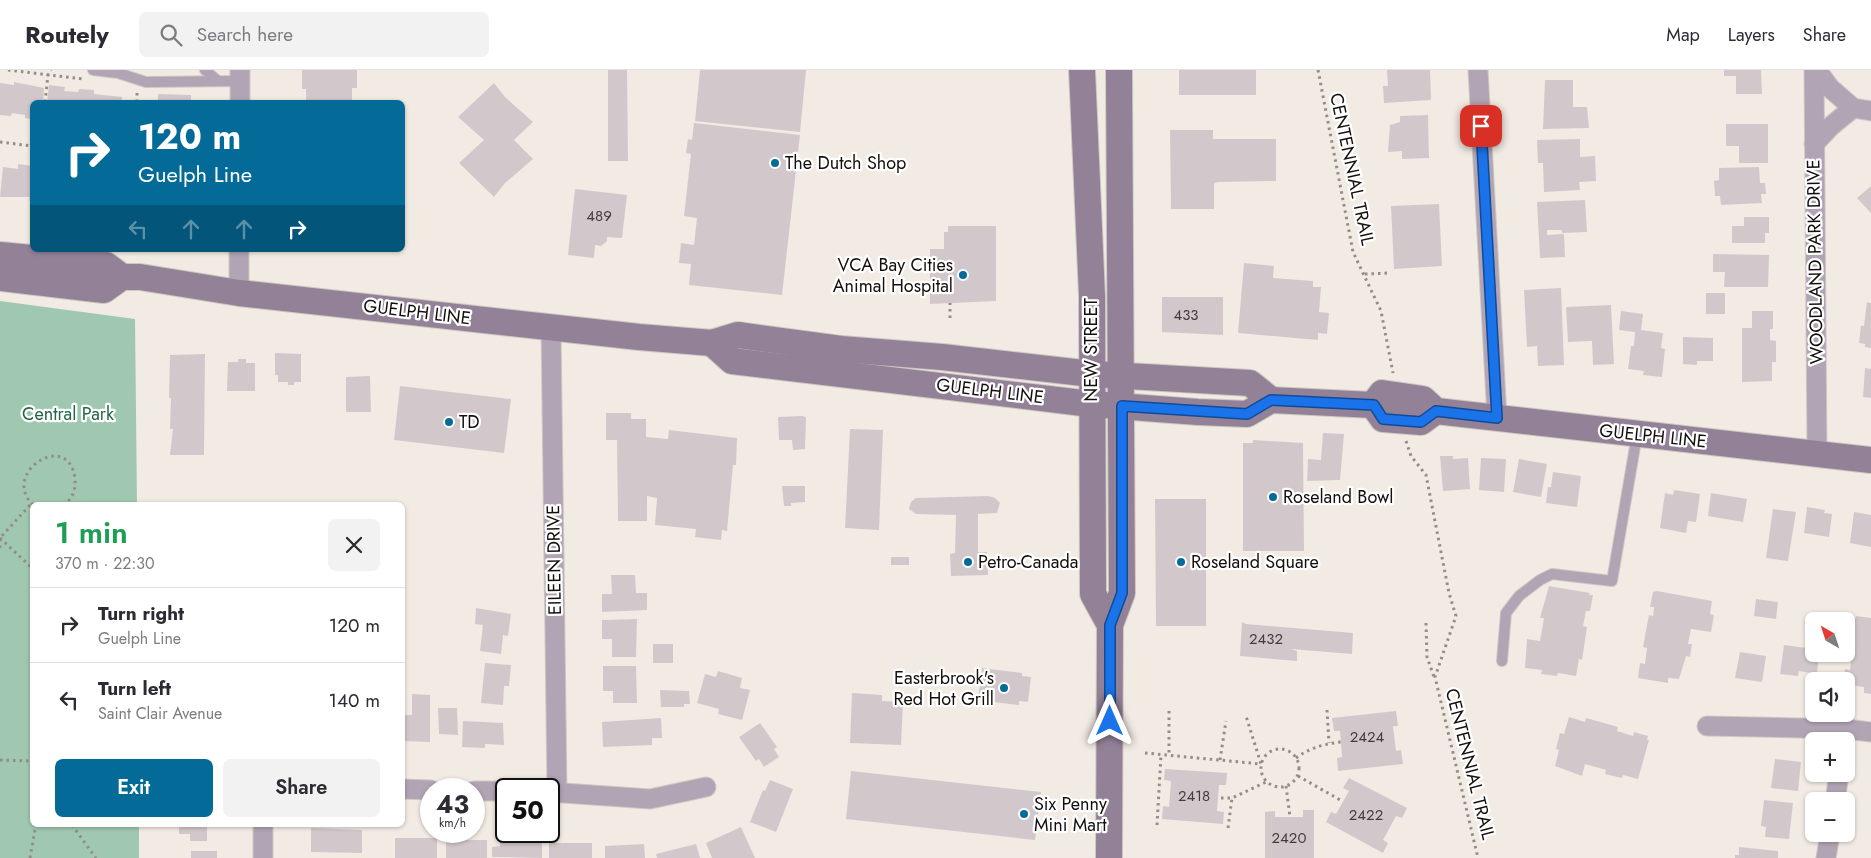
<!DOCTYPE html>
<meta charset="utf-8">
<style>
body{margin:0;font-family:Jost,sans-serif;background:#f2f2f3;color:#2b2b33;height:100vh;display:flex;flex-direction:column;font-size:19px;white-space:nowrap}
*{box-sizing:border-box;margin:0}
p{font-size:16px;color:#7c7c81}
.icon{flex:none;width:28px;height:28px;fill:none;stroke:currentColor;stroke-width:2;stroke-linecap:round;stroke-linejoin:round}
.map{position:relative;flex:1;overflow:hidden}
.panel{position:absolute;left:30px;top:432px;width:375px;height:325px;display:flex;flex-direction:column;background:#fff;border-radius:8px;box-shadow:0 1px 4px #0004}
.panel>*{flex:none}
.guide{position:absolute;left:30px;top:30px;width:375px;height:152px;border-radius:8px;box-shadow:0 1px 4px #0004;background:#046b99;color:#fff;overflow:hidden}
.needle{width:32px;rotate:321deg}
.tools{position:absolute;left:1805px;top:542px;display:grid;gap:10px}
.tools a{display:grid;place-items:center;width:50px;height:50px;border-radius:8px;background:#fff;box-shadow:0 1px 4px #0004;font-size:25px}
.speed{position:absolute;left:420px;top:708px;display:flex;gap:10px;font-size:25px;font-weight:700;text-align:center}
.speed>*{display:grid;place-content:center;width:65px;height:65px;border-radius:50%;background:#fff;box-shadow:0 1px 4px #0004;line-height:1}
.speed small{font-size:12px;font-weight:400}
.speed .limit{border:2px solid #111;border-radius:8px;background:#fff;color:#111}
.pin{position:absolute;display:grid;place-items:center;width:42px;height:42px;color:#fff;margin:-21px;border-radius:10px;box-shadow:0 2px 8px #0006}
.me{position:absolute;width:55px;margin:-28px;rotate:0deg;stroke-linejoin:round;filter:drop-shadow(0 0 4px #0008)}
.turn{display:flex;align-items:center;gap:18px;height:105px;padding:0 25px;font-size:22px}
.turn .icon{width:65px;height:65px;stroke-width:2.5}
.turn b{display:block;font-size:35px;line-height:42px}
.lanes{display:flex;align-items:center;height:48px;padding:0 25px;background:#0003;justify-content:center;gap:25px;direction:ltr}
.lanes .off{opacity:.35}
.round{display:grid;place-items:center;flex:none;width:52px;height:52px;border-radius:8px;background:#f2f2f3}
.headline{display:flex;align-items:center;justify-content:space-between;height:85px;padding:0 25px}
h1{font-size:30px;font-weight:600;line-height:38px;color:#1e9e55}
.cta{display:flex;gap:10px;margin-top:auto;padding:10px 25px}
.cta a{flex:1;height:58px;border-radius:8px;background:#046b99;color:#fff;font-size:20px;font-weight:600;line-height:58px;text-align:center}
.cta a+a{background:#f2f2f3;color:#2b2b33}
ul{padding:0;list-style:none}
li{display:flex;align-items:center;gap:15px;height:75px;padding:0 25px;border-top:1px solid #e1e1e2}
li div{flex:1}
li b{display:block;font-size:19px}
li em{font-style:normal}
header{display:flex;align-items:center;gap:30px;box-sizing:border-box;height:70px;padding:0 25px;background:#fff;border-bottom:1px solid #e1e1e2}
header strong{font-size:24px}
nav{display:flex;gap:28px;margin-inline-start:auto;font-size:18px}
.search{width:350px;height:45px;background:#f2f2f3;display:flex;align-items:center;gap:12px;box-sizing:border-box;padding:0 18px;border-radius:8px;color:#7c7c81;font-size:19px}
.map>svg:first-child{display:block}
.green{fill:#a0c8b0}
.building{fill:#d2c8cc}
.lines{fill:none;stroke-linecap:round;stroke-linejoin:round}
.service-casing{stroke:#cec8c2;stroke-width:12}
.minor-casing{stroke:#cec8c2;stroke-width:21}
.secondary-casing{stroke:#cec8c2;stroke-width:28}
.path{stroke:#938d89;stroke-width:3;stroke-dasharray:2.5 4;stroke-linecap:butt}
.service{stroke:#b1a4b4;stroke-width:10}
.minor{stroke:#b1a4b4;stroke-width:19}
.secondary{stroke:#938198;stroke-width:26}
.route-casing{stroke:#114b97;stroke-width:12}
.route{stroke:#1a73e8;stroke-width:9}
.poi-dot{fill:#046b99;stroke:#fff;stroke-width:2}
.labels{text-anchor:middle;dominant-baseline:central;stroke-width:4.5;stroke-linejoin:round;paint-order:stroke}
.number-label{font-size:15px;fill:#423d3d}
.poi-label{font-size:18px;fill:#120f0d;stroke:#fff;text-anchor:start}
.street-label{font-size:18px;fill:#120f0d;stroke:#fff}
.park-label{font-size:18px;fill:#216544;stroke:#fff}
</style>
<header>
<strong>Routely</strong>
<div class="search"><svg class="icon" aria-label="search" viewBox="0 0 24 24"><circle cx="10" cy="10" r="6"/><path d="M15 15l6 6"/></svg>Search here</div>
<nav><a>Map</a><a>Layers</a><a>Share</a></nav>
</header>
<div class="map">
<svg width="1871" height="788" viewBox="0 0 1871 788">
<rect width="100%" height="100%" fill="#f2ebe4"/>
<path class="green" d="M0,231L135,249L137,435H32V755H139V788H0Z"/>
<g class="building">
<path d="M302,0H357V18H352V32H306V19H302Z"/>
<path d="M608,0H627L628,91H608Z"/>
<path d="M700,0H806L800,62L695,51Z"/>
<rect x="1179" y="0" width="77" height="25"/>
<path d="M1387,0H1430L1431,30L1384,33L1383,16H1388Z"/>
<path d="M1724,0H1761L1762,24H1736V6H1724Z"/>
<path d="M1545,10H1573V37H1587L1589,58L1543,59Z"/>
<path d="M14,12L44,18L43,32H32V49L25,48V45L12,43L11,46L0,45V13L14,15Z"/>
<path d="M494,13L505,27L533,52L514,70L533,89L505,113L494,127L459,93L484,70L458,47Z"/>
<path d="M49,15L65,17L64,21L78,22L79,19L94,20V24L122,27V32H47Z"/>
<path d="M158,24L191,25V32H158Z"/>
<path d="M1428,45L1429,88L1402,89V81L1388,82L1390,55L1400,52V46Z"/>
<path d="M694,53L800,65L782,225L689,215L691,194L679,193L681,173L694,175L697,148L684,146L691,84L686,83L688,69L692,70Z"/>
<path d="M1726,54H1768V93H1739V76H1726Z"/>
<path d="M1170,60H1213V69H1276V111L1219,112L1214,113V139H1171Z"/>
<path d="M1580,69V87L1595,86L1596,111L1579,112L1580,120L1544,122L1543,93H1538L1537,70Z"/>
<path d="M18,94L32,96V131H29L30,127H0L3,97L18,99Z"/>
<path d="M1759,97L1760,113H1765L1766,124H1761L1762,133L1721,135L1720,126H1715L1714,111L1719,110V98Z"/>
<path d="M1871,116V143L1857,128Z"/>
<path d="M575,119L627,125L622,168L607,167V171L601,176L595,175L594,188L568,185Z"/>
<path d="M1585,130L1587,162L1562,163V160H1547V165L1564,164L1565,187L1540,188L1537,132Z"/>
<path d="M1439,134L1442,196L1394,199L1391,136Z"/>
<path d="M1744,147H1769V163H1765V173H1732V156H1744Z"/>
<path d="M948,156H996V231L930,234V179H944V162H948Z"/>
<path d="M1713,184L1769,185L1768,217H1724L1725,202H1713Z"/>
<path d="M1244,193L1274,196L1273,208L1313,211V217H1321L1319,242L1329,243L1327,264L1318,263V270L1238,263Z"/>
<path d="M1561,218L1564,295L1538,296L1537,276L1527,277L1524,220Z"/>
<rect x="1706" y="223" width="19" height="21"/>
<path d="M1162,227H1223V265L1162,262Z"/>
<path d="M1867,232L1871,233V278L1865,277V274L1859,273L1861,256H1864Z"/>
<path d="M1611,235L1614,294L1593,295L1592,271L1568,272L1566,237Z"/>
<path d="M1621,241L1643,244L1641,260L1663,263L1661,278L1665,279L1662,307L1643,305L1644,301L1628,299L1631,276H1634L1635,262L1619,260Z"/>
<path d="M1752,241H1773V259H1770V270L1776,271V292H1772V311L1742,312V258H1752Z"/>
<path d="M1683,267L1713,268V291H1697V295L1683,294Z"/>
<path d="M275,283L301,284V312H294V315H288V312H278V305H275Z"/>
<path d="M205,284L204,385H170L173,359H170L171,328H169L170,285Z"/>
<path d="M238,289H246V293H255V321H227L228,292H238Z"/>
<path d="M1865,298L1871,299V328L1863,327Z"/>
<path d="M370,306L371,342H346V307Z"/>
<path d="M400,316L511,329L504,383L394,370Z"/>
<path d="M606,343H631V349H646V367L668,369L669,360L737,368L736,395H733L727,461L722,460L721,470L695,467L696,459L655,455L657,428L647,426V451H618L617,370H606Z"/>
<path d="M802,346L806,347L805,379L793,380L792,370H779L778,347Z"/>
<path d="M850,359L883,360L879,460L845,458Z"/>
<path d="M1323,363L1344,364L1340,410L1307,411L1308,389L1321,390Z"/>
<path d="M1253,370L1303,373L1304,481H1243V373H1253Z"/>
<path d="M1440,386H1453V389L1468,388L1470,419L1443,421Z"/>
<path d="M1481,388L1506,389L1504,422L1479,420Z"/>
<path d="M1519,389L1547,394L1541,427L1513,422Z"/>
<path d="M1553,402L1581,406L1577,437L1546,433L1548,417H1551Z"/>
<path d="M782,416H805V432L791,433V436H784Z"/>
<path d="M1674,420L1700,424L1696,452L1688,451L1686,463L1660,458L1665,423L1673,425Z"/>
<path d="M1711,423L1747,429L1743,452L1708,446Z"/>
<path d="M988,426L995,428L1000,433L997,443L978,444V482H987L988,505L951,506L950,484L955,483L956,445L916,444L909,439L911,432L916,428Z"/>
<path d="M1155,429H1206V556H1156Z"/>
<path d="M1807,437L1825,440L1824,443L1832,444L1829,467L1804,463Z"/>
<path d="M1773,439L1796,442L1788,491L1766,488Z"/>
<path d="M1854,442L1871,445V477L1850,473Z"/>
<rect x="891" y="487" width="18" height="8"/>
<path d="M611,505H635L636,523H647V540L602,542V524H612Z"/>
<path d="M1549,516L1590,523L1589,525H1593L1590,541H1586L1583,556L1587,557L1582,590L1579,589L1576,606L1558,603L1557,606L1541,604L1542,600L1525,598L1527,569L1540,571L1544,548H1540Z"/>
<path d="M1657,521L1712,531L1710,544L1714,545L1711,562L1691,559L1688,574H1692L1690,587L1686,586L1679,609L1668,608V613L1638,608L1640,593L1645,594L1647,578L1643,577L1649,545L1653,546L1654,537H1650L1653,522Z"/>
<path d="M1756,529L1778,532L1776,549L1754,546Z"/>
<path d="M476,538L511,544L508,566L503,565L501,584L480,581L483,555L475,554Z"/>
<path d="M1856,546L1871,548V624L1864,623V617L1848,615V612L1844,611L1845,599L1850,600L1854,561H1850L1851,549H1855Z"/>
<path d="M637,549L636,587H612V569H602V550Z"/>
<path d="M1242,552L1246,554L1353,563L1352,584L1291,579L1297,581V591L1240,586Z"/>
<rect x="653" y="574" width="20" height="19"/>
<path d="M1784,575L1814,579V584H1819L1817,604L1799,601L1798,606L1780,604Z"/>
<path d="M1740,582L1766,586L1762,612L1735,608Z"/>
<path d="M485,593L511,595L509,616H504L503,635L481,633Z"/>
<path d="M603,596H636L637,633H613V621H603Z"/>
<path d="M982,598L1022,603V606L1031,607L1028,632L1019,631V635L994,632V634L978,630Z"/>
<path d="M718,601L742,608L740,618L750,620L742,650L718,644L719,639L697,633L705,604L716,607Z"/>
<path d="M660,620L689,621L690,634H684V637H661Z"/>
<path d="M852,623L882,625V631L903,632L901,675L850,673Z"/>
<path d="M412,624L430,625V672L402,671V645H412Z"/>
<path d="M438,638H457L458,665L439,664Z"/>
<path d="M1396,641L1398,656H1393L1396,681L1401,680L1403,694L1338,701L1337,688L1342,687L1340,661H1334L1332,648Z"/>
<path d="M1569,647L1585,652L1586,648L1618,657L1617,661L1633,666L1634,662L1648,666L1647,670H1649L1638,709L1623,705L1622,708L1605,704L1606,700L1585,694L1582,706L1555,696L1559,680L1556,679L1560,663L1564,664Z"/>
<path d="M661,648L662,668H652V675L603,677L602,652Z"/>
<path d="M463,651L503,653L504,675L485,674V678L462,677Z"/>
<path d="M760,653L777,677L774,679L779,687L764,697L759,689L756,691L739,667Z"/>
<path d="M1775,689L1801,692L1798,721L1771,718Z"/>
<path d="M1165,699L1227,703L1226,715H1219L1217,741L1224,742L1223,754L1162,749L1163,736L1169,737L1171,711L1164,710Z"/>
<path d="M851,701L1041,722L1035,770L846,749Z"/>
<path d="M1349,708L1407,738L1402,748L1396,746L1383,770L1388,773L1383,783L1326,752L1331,742L1336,744L1349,721L1343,718Z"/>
<path d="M770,710L793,719L776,762L750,752L763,720L765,721Z"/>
<path d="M1764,730L1793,733L1789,769L1765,767L1766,757L1761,756Z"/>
<path d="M1303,740H1314V788H1265V742L1275,741V747H1303Z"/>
<path d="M179,755H207V771H190V764H179Z"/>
<path d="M741,757L755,788H712L706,773Z"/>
<path d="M311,758L362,760V783L311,782Z"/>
<rect x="395" y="768" width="42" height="20"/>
<rect x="446" y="770" width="41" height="18"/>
<path d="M542,771V788L492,787V777L500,776V772Z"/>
<rect x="549" y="773" width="43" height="15"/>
<path d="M644,774L645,788H605V776Z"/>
<path d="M696,774L700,788H657L656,784Z"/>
<path d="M1739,777L1778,781V788H1735V785H1739Z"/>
<rect x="191" y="781" width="26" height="7"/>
</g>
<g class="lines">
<defs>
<g id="service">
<path d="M93,0L118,3L146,12L240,11"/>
<path d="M205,0L218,11"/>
<path d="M1502,591L1506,543L1519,526L1540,510L1552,504L1612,511L1637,365"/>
</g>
<g id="minor">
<path d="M1478,0L1497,348"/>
<path d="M1814,0L1817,384"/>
<path d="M1817,0L1830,18L1853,38L1871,41"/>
<path d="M240,32V0"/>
<path d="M1814,74L1831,56L1853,38"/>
<path d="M239,180V223"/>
<path d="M551,257L557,722"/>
<path d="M1707,656L1846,659L1871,662"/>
<path d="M402,719L431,720"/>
<path d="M474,721H506"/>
<path d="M549,722L650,729L706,717"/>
<path d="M1835,731L1839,704"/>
<path d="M263,788V755"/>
<path d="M1826,788L1830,764"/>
</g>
<g id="secondary">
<path d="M1082,0L1092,226L1093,524L1110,555"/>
<path d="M0,185L106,195L122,207H140L239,223L639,267L712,273L738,265L841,279L942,287L1092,304L1250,313L1271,330"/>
<path d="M0,208L104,220L122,207"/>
<path d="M712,273L732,291L1091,334L1198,342L1247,344L1271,330L1373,335"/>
<path d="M1373,335L1382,323L1423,329L1436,341L1871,390"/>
<path d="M1373,335L1383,349L1421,352L1436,341"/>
<path d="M1109,788L1110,555L1122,523L1119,0"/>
</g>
</defs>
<use href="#service" class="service-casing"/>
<use href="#minor" class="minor-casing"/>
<use href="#secondary" class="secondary-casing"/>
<g class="path">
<path d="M8,0L83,9"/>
<path d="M1318,0L1353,182L1381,241L1393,303"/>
<path d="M137,23V32"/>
<path d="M45,32L48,5L51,0"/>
<path d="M0,72L32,76"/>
<path d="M1365,204L1390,203"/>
<path d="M950,248V233"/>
<path d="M1406,371L1411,386L1426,405L1449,523L1456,546L1435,607L1478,788"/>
<path d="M33,435C0,403 68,359 75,408C76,419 73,428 64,435"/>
<path d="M0,468L32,498"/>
<path d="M0,478V468L31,434"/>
<path d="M1426,553L1427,587L1434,607"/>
<path d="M1327,640L1329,673"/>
<path d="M1169,641V685"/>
<circle cx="1280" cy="698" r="19"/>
<path d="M1145,683L1261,694L1246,646"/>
<path d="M1296,688C1309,678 1324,674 1341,672"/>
<path d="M0,690L32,691"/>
<path d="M1220,690L1226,651"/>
<path d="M1298,706L1342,731"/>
<path d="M1286,716L1290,747"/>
<path d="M1221,728H1232L1266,712"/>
<path d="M72,755L96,788"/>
<path d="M1157,755L1161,685"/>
<path d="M1228,758L1232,728"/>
<path d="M30,788L35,760L38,755"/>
</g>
<use href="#service" class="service"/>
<use href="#minor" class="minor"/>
<use href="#secondary" class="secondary"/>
</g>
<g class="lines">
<defs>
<path id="route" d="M1110,651V555L1122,523V336L1247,344L1271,330L1374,335L1383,349L1421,352L1436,341L1497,348L1481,56"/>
</defs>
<use href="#route" class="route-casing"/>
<use href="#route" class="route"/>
</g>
<g class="poi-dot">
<circle cx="775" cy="93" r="5"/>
<circle cx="963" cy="205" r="5"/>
<circle cx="449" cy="352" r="5"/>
<circle cx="1273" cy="427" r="5"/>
<circle cx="968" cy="492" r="5"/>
<circle cx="1181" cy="492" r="5"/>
<circle cx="1004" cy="618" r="5"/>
<circle cx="1024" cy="744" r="5"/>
</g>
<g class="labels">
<g class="number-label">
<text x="599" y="146">489</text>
<text x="1186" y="245">433</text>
<text x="1266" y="569">2432</text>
<text x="1367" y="667">2424</text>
<text x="1194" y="726">2418</text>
<text x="1366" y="745">2422</text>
<text x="1289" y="768">2420</text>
</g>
<g class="poi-label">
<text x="785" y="93">The Dutch Shop</text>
<text x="953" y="195" text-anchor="end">VCA Bay Cities<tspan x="953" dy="21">Animal Hospital</tspan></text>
<text x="459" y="352">TD</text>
<text x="1283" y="427">Roseland Bowl</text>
<text x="978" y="492">Petro-Canada</text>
<text x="1191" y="492">Roseland Square</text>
<text x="994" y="608" text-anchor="end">Easterbrook's<tspan x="994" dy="21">Red Hot Grill</tspan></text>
<text x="1034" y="734">Six Penny<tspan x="1034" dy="21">Mini Mart</tspan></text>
</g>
<g class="street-label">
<text transform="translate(1352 99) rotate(78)">CENTENNIAL TRAIL</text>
<text transform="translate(1815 192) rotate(-91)">WOODLAND PARK DRIVE</text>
<text transform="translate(417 242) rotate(7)">GUELPH LINE</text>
<text transform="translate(1091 280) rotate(-90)">NEW STREET</text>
<text transform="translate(990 321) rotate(7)">GUELPH LINE</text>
<text transform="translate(1653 366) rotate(6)">GUELPH LINE</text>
<text transform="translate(554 490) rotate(-91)">EILEEN DRIVE</text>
<text transform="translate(1470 694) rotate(76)">CENTENNIAL TRAIL</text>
</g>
<g class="park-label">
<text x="68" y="344">Central Park</text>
</g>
</g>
</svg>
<div class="tools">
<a><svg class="needle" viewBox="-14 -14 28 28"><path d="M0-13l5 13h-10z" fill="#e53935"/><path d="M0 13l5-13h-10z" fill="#7c7c81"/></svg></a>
<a><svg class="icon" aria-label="sound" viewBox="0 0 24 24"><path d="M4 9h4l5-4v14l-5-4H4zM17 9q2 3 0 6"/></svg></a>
<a>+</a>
<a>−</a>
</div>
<div class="speed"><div>43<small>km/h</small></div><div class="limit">50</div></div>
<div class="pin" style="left:1481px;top:56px;background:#d93025"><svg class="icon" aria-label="arrive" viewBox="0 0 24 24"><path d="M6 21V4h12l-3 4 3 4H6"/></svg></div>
<svg class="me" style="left:1110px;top:651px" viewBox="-20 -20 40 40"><path d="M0-17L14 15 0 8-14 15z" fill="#1a73e8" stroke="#fff" stroke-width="4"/></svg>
<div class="guide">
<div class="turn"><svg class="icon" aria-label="right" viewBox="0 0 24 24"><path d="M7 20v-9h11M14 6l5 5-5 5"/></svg><div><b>120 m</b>Guelph Line</div></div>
<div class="lanes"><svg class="icon off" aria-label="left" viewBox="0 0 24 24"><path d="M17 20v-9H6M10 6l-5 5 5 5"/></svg><svg class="icon off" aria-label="ahead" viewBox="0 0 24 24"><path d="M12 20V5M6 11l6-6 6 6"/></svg><svg class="icon off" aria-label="ahead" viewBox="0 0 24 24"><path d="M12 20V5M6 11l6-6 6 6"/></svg><svg class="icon" aria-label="right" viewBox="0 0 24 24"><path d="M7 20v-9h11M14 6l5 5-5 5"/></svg></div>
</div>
<section class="panel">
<div class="headline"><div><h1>1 min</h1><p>370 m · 22:30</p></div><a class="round"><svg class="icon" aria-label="close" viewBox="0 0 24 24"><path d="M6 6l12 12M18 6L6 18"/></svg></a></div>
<ul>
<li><svg class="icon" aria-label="right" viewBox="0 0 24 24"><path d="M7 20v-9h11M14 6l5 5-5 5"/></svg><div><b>Turn right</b><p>Guelph Line</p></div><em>120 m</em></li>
<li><svg class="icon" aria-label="left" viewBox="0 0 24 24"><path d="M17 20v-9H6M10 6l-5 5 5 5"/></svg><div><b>Turn left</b><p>Saint Clair Avenue</p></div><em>140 m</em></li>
</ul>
<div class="cta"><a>Exit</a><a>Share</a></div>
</section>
</div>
